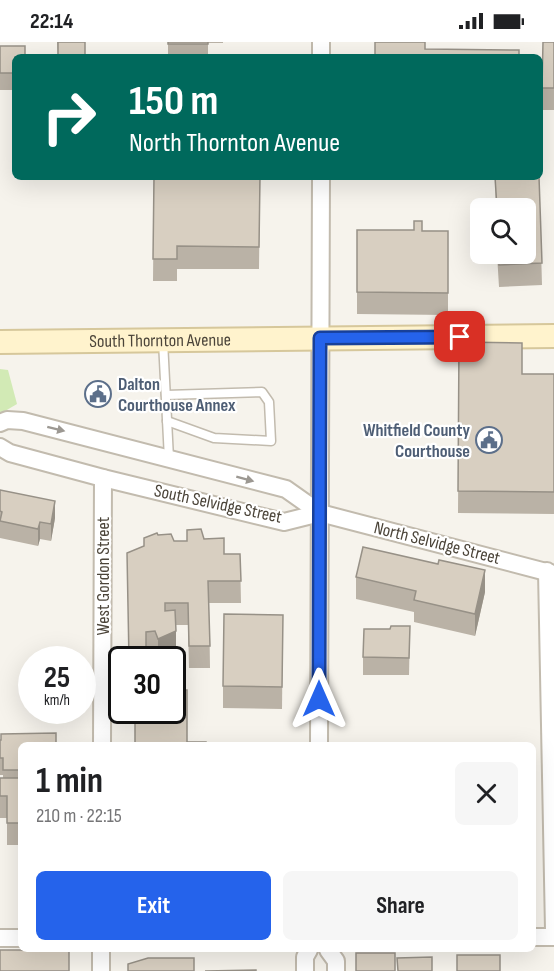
<!DOCTYPE html>
<meta charset="utf-8">
<style>
body{margin:0;font-family:"Sofia Sans Condensed",sans-serif;background:#f6f6f6;color:#202124;height:100vh;display:flex;flex-direction:column;font-size:22px;white-space:nowrap}
*{box-sizing:border-box;margin:0}
p{font-size:20px;color:#757577}
.icon{flex:none;width:33px;height:33px;fill:none;stroke:currentColor;stroke-width:2;stroke-linecap:round;stroke-linejoin:round}
.map{position:relative;flex:1;overflow:hidden}
.sheet{position:absolute;left:18px;top:700px;width:518px;height:210px;display:flex;flex-direction:column;background:#fff;border-radius:9px;box-shadow:0 6px 24px #0002}
.sheet>*{flex:none}
.hud{position:absolute;left:12px;top:12px;width:531px;height:126px;border-radius:9px;box-shadow:0 6px 24px #0002;background:#00695c;color:#fff;overflow:hidden}
.buttons{position:absolute;left:470px;top:156px;display:grid;gap:12px}
.buttons a{display:grid;place-items:center;width:66px;height:66px;border-radius:9px;background:#fff;box-shadow:0 6px 24px #0002;font-size:30px}
.speed{position:absolute;left:18px;top:604px;display:flex;gap:12px;font-size:30px;font-weight:700;text-align:center}
.speed>*{display:grid;place-content:center;width:78px;height:78px;border-radius:50%;background:#fff;box-shadow:0 6px 24px #0002;line-height:1}
.speed small{font-size:15px;font-weight:400}
.speed .limit{border:3px solid #111;border-radius:9px;background:#fff;color:#111}
.pin{position:absolute;display:grid;place-items:center;width:51px;height:51px;color:#fff;margin:-26px;border-radius:12px;box-shadow:0 3px 9px #0006}
.me{position:absolute;width:66px;margin:-33px;rotate:0deg;stroke-linejoin:round;filter:drop-shadow(0 0 4px #0008)}
.turn{display:flex;align-items:center;gap:21px;height:126px;padding:0 18px;font-size:27px}
.turn .icon{width:78px;height:78px;stroke-width:2.5}
.turn b{display:block;font-size:42px;line-height:51px}
.round{display:grid;place-items:center;flex:none;width:63px;height:63px;border-radius:9px;background:#f6f6f6}
.head{display:flex;align-items:center;justify-content:space-between;height:102px;padding:0 18px}
h1{font-size:36px;font-weight:700;line-height:45px}
.button{display:flex;gap:12px;margin-top:auto;padding:12px 18px}
.button a{flex:1;height:69px;border-radius:9px;background:#2563eb;color:#fff;font-size:24px;font-weight:700;line-height:69px;text-align:center}
.button a+a{background:#f6f6f6;color:#202124}
.status{display:flex;justify-content:space-between;align-items:center;height:42px;padding:0 30px;background:#fff;direction:ltr}
.status svg{height:16px;fill:currentColor}
.map>svg:first-child{display:block}
.green{fill:#d2eab5}
.lines{fill:none;stroke-linecap:round;stroke-linejoin:round}
.service-casing{stroke:#c2bbae;stroke-width:11}
.minor-casing{stroke:#c2bbae;stroke-width:20}
.secondary-casing{stroke:#d6c79b;stroke-width:26}
.service{stroke:#fff;stroke-width:8}
.minor{stroke:#fff;stroke-width:16}
.secondary{stroke:#fff3cd;stroke-width:22}
.wall{fill:#bab2a6}
.shaded-wall{fill:#979187}
.building{fill:#d8cfc1;stroke:#979187;stroke-width:1.5}
.oneway{fill:#9c9892}
.route-casing{stroke:#184099;stroke-width:15}
.route{stroke:#2563eb;stroke-width:10}
.labels{text-anchor:middle;dominant-baseline:central;stroke-width:4.5;stroke-linejoin:round;paint-order:stroke}
.street-label{font-size:18px;fill:#4b4439;stroke:#fff}
.service-label{font-size:18px;font-weight:bold;fill:#4e5e75;stroke:#fff;text-anchor:start}
</style>
<div class="status"><b>22:14</b><svg viewBox="0 0 49 12"><path d="M0 12V9h3v3zM5 12V6h3v6zM10 12V3h3v9zM15 12V0h3v12zM26 1h20v11H26zM47 4h2v5h-2z"/></svg></div>
<div class="map">
<svg width="554" height="929" viewBox="0 0 554 929">
<rect width="100%" height="100%" fill="#f6f3ec"/>
<path class="green" d="M0,327L8,328L17,362L0,372Z"/>
<g class="lines">
<defs>
<g id="service">
<path d="M163,299L169,417"/>
<path d="M166,353L262,350L269,360L271,399L214,396L167,379"/>
</g>
<g id="minor">
<path d="M321,15V0"/>
<path d="M0,381L7,378L23,379L286,447L320,471L554,532"/>
<path d="M0,405L10,411L103,436L284,480L320,471"/>
<path d="M547,529L554,888"/>
<path d="M102,704L103,436"/>
<path d="M319,704L321,135"/>
<path d="M532,895H554"/>
<path d="M0,896H21"/>
<path d="M328,908L336,919V929"/>
<path d="M101,929V908"/>
<path d="M305,929V915L309,908"/>
</g>
<g id="secondary">
<path id="s1" d="M0,300L554,294"/>
</g>
</defs>
<use href="#service" class="service-casing"/>
<use href="#minor" class="minor-casing"/>
<use href="#secondary" class="secondary-casing"/>
<use href="#service" class="service"/>
<use href="#minor" class="minor"/>
<use href="#secondary" class="secondary"/>
</g>
<g class="wall">
<path d="M57,0H85V15H58Z"/>
<path d="M168,0H223V1H208V15H168Z"/>
<path d="M543,0H554V68H542Z"/>
<path d="M0,4L15,15V48H0Z"/>
<path d="M154,135H260L259,227H177V239H153Z"/>
<path d="M495,135H539L542,243L499,245L497,212H525V166H496Z"/>
<path d="M357,188L448,189V273L357,272Z"/>
<path d="M459,300L522,332H554V472L458,471Z"/>
<path d="M0,448L55,476L51,499L40,497L38,504L0,496Z"/>
<path d="M158,493L174,499H187L204,497L224,512H240L241,561H209L210,626H189L188,583H176V611L160,618H158L155,611L146,612V618H129L127,511L144,504Z"/>
<path d="M356,535L485,550L475,594L414,580V570L356,557Z"/>
<path d="M283,573L282,667L223,666V644Z"/>
<path d="M410,584L409,633H363V615L390,587Z"/>
<path d="M0,698L21,704V803H7V776H0V736H3V733H0Z"/>
</g>
<g class="shaded-wall">
<path d="M55,459V476L51,499V482Z"/>
<path d="M40,480V497L38,504V487Z"/>
<path d="M485,528V550L475,594V572Z"/>
<path d="M176,589V611L160,618H158V597Z"/>
</g>
<g class="building">
<path d="M58,0H85V13L58,14Z"/>
<rect x="168" y="0" width="40" height="2"/>
<path d="M375,0H425V7L519,8V15H375Z"/>
<path d="M543,0H554V46H542Z"/>
<path d="M0,4H25V15H15V31H0Z"/>
<path d="M154,135H260L259,205L177,204V217H153Z"/>
<path d="M495,135H539L542,221L499,223L498,212H525V166H497Z"/>
<path d="M414,179H422V189H448V251L357,250V188H414Z"/>
<path d="M459,300L522,301V332H554V450L458,449Z"/>
<path d="M0,448L55,459L51,482L40,480L38,487L0,479L2,470L0,469Z"/>
<path d="M201,487L204,497L224,496V512H240L241,539H208L210,604H189L188,561H165V569L175,568L176,589L158,597L155,589L146,590V618H129L127,511L144,504V496L157,491L158,493L171,492L174,499H187V488Z"/>
<path d="M363,505L438,522L439,518L485,528L475,572L414,558L416,549L356,535Z"/>
<path d="M224,572L283,573L282,645L223,644Z"/>
<path d="M391,584H410L409,616L363,615L364,587H390Z"/>
<path d="M172,648H187V700H206V704H130V701H135V669H172Z"/>
<path d="M56,691V704H21V722H19V728H3V716H0V698H1V692Z"/>
<path d="M0,736H21V781H7V754H0Z"/>
<rect x="0" y="908" width="69" height="21"/>
<rect x="356" y="911" width="39" height="18"/>
<rect x="457" y="913" width="43" height="16"/>
<path d="M432,915V929H398L397,916Z"/>
<path d="M148,916H194V929H128V922Z"/>
<path d="M256,928V929H205Z"/>
</g>
<defs><path id="oneway-solid" d="M-6-.8H1V-3.2L6.5 0L1 3.2V.8H-6Z" transform="scale(1.5)"/></defs>
<g class="oneway">
<use href="#oneway-solid" transform="translate(56 387) rotate(14)"/>
<use href="#oneway-solid" transform="translate(245 437) rotate(15)"/>
</g>
<g class="lines">
<defs>
<path id="route" d="M319,657L320,296L460,295"/>
</defs>
<use href="#route" class="route-casing"/>
<use href="#route" class="route"/>
</g>
<defs>
<symbol id="civic-ring" viewBox="-11 -11 22 22"><circle r="9.5" fill="#fff" stroke="#5c6f8a" stroke-width="1.5"/><path d="M-.6-6.5H3V-4.5H.6V-3L4-1V1h2V6H-6V1h2V-1L-.6-3ZM-1.2 2.5V6h2.4V2.5Z" fill="#5c6f8a"/></symbol>
</defs>
<g fill-rule="evenodd">
<use href="#civic-ring" x="83" y="337" width="30" height="30"/>
<use href="#civic-ring" x="474" y="383" width="30" height="30"/>
</g>
<g class="labels">
<g class="street-label">
<text stroke="none"><textPath href="#s1" startOffset="160">South Thornton Avenue</textPath></text>
<text transform="translate(218 462) rotate(12)">South Selvidge Street</text>
<text transform="translate(437 501) rotate(14)">North Selvidge Street</text>
<text transform="translate(103 534) rotate(-90)">West Gordon Street</text>
</g>
<g class="service-label">
<text x="118" y="342">Dalton<tspan x="118" dy="21">Courthouse Annex</tspan></text>
<text x="470" y="388" text-anchor="end">Whitfield County<tspan x="470" dy="21">Courthouse</tspan></text>
</g>
</g>
</svg>
<div class="buttons">
<a><svg class="icon" aria-label="search" viewBox="0 0 24 24"><circle cx="10" cy="10" r="6"/><path d="M15 15l6 6"/></svg></a>
</div>
<div class="speed"><div>25<small>km/h</small></div><div class="limit">30</div></div>
<div class="pin" style="left:460px;top:295px;background:#d93025"><svg class="icon" aria-label="arrive" viewBox="0 0 24 24"><path d="M6 21V4h12l-3 4 3 4H6"/></svg></div>
<svg class="me" style="left:319px;top:657px" viewBox="-20 -20 40 40"><path d="M0-17L14 15 0 8-14 15z" fill="#2563eb" stroke="#fff" stroke-width="4"/></svg>
<div class="hud">
<div class="turn"><svg class="icon" aria-label="right" viewBox="0 0 24 24"><path d="M7 20v-9h11M14 6l5 5-5 5"/></svg><div><b>150 m</b>North Thornton Avenue</div></div>
</div>
<section class="sheet">
<div class="head"><div><h1>1 min</h1><p>210 m · 22:15</p></div><a class="round"><svg class="icon" aria-label="close" viewBox="0 0 24 24"><path d="M6 6l12 12M18 6L6 18"/></svg></a></div>
<div class="button"><a>Exit</a><a>Share</a></div>
</section>
</div>
